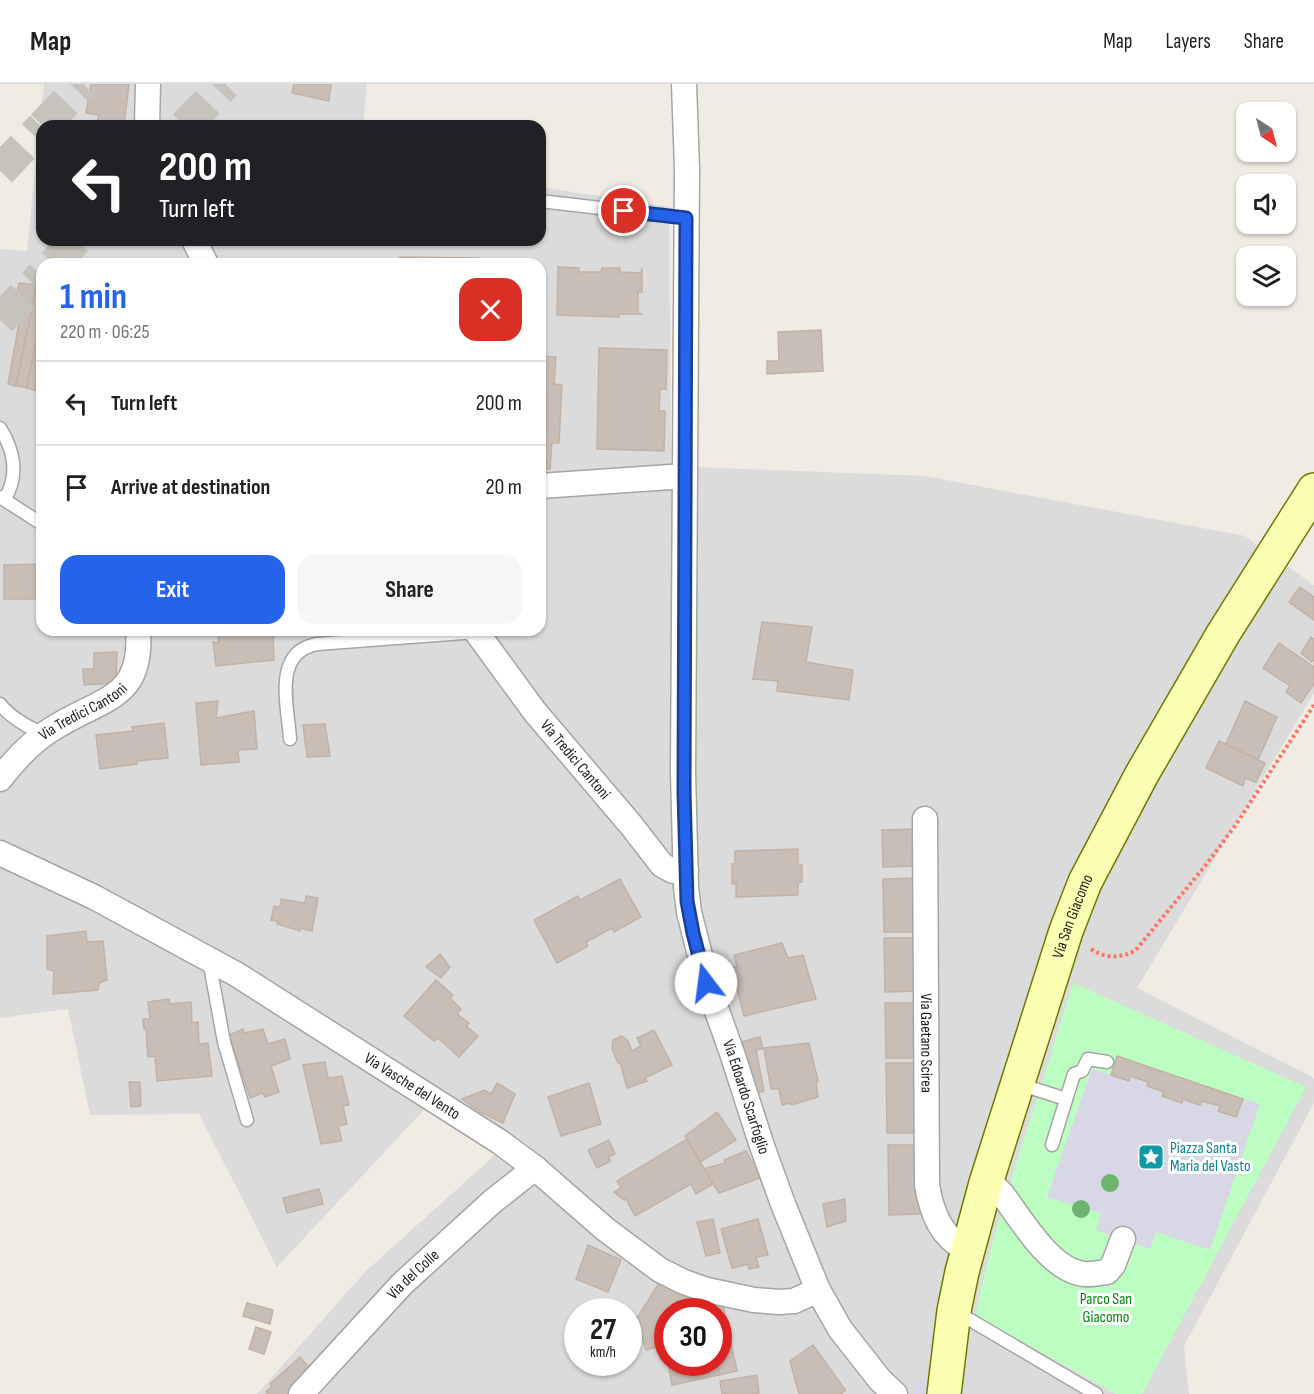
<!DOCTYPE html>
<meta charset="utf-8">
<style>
body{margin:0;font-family:"Sofia Sans Condensed",sans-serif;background:#f6f6f6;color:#202124;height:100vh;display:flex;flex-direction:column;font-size:22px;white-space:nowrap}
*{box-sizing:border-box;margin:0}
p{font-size:20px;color:#757577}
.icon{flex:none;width:33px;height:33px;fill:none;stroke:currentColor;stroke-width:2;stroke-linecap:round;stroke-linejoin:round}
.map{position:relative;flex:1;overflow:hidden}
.side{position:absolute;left:36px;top:174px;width:510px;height:378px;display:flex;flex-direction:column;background:#fff;border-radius:18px;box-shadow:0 2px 4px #0004}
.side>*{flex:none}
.guide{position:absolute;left:36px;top:36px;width:510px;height:126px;border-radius:18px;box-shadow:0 2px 4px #0004;background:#202124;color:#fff;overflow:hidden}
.needle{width:39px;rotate:144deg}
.buttons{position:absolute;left:1236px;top:18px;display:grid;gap:12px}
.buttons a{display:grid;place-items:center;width:60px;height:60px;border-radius:12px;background:#fff;box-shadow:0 2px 4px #0004;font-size:30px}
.speed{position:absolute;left:564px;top:1214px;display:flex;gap:12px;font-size:30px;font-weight:700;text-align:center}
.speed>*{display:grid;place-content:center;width:78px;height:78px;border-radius:50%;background:#fff;box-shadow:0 2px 4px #0004;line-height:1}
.speed small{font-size:15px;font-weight:400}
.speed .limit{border:9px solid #d22;background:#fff;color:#111}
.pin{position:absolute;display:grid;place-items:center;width:51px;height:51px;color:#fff;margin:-26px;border:3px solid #fff;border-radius:50%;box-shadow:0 2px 6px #0007}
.me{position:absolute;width:66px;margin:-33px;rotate:345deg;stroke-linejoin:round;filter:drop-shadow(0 0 4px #0008)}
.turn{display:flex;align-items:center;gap:21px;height:126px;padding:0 24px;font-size:27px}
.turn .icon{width:78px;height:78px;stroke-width:2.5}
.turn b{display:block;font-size:42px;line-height:51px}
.round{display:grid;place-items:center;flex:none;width:63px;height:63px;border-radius:18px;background:#f6f6f6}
.overview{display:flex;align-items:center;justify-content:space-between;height:102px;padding:0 24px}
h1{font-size:36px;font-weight:700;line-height:45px;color:#2563eb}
.action{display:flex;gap:12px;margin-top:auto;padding:12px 24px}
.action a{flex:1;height:69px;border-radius:18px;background:#2563eb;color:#fff;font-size:24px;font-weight:700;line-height:69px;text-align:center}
.action a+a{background:#f6f6f6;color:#202124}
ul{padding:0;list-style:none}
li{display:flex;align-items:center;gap:18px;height:84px;padding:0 24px;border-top:2px solid #e0e0e0}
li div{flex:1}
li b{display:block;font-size:22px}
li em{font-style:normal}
header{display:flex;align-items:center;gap:36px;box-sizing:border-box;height:84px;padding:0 30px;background:#fff;border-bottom:2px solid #e0e0e0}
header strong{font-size:28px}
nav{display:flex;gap:33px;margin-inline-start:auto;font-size:21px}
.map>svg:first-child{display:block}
.residential{fill:#dcdbdb;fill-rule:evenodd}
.park{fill:#bcfec1;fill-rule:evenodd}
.plaza{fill:#d7d7e6}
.building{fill:#c8beb6;stroke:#c3b2a4;stroke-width:1.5}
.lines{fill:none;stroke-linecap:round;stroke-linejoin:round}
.highway-tunnel{stroke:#c6c3bc;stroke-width:33;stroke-dasharray:33 16;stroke-linecap:butt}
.lane-casing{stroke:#a5a5a5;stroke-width:15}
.street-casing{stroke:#a5a5a5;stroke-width:27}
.secondary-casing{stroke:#6d7a00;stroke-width:36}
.path{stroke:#ff7465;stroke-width:4;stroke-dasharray:3 3;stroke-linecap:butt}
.lane{stroke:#fff;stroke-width:12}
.street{stroke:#fff;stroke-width:24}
.secondary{stroke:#fbffb2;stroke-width:33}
.tree{fill:#6db46d}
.route-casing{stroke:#184099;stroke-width:15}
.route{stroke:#2563eb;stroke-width:10}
.labels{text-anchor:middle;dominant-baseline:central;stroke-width:6;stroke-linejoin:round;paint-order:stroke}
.street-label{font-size:16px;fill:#1e1e1e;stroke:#fff}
.culture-label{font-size:16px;fill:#0d838f;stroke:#fff;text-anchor:start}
.park-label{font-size:16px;fill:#02860c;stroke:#fff}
</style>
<header>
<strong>Map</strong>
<nav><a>Map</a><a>Layers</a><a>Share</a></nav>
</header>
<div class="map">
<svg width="1314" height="1310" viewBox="0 0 1314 1310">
<rect width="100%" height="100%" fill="#f0ece3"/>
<path class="residential" d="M44,0H367L363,42H42V156H540V103L669,123L671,382L925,392L1245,452L1314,501V609L1137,904L1314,994V1019L1184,1262L1189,1310H257L365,1188L507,1060L437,1012L277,1183L199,1030L90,1031L68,925L0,934V165L27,167ZM42,180H540V546H42ZM578,1227H628V1278H578ZM668,1227H718V1278H668Z"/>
<path class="park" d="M1073,899L1306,1003L1142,1310H1116L975,1231L994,1152ZM1117,972L1260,1020L1156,1148L1150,1165L1096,1146L1101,1129L1047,1113L1092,985L1111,991Z"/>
<g class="plaza">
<path d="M1092,985L1128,996L1130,992L1148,998L1147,1002L1164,1008L1163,1012L1182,1018L1183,1015L1200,1021L1202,1017L1220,1022L1218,1026L1236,1033L1243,1015L1260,1020L1210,1166L1156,1148L1150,1165L1096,1146L1101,1129L1047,1113Z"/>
<path d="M921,1293L945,1302L958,1310H911Z"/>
</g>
<g class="building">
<path d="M91,0H129L124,42H96L99,31L86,29Z"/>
<path d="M294,0H331L329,17L292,9Z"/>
<path d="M400,173L479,174V180H400Z"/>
<path d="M558,183L579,184V188H601L602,184H620V188L641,189L642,184V208H638V229L642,230H619V233L557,231Z"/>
<path d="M19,199L37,201L16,302L8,300L23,217L15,216Z"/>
<path d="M37,201H42V225L27,304L16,302Z"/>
<path d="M42,225V303L41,308L27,304Z"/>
<path d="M821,246L823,287L767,290V277H779L778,248Z"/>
<path d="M599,264L667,266L666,305H660L659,327H665L664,367L597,365Z"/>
<path d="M540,272L556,273L554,300L562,301L559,359H552L550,385H540Z"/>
<path d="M42,480V515H4V481Z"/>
<path d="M1300,503L1314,513V536L1289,518Z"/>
<path d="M762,538L812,543L806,578L853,586L849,616L777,607L778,597L753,595Z"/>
<path d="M219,546H273L274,576L216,582L213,558L218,559Z"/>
<path d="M1311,553L1314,555V576L1312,578L1301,569Z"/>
<path d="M1279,559L1314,583V600L1301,619L1286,608L1290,602L1263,584Z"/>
<path d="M117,568L116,599L84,601L83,585H94V569Z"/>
<path d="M218,617L216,634L254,627L257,665L238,666L239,678L201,681L196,619Z"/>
<path d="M1245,617L1277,633L1258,676L1226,660Z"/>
<path d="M164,639L168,674L137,677V680L100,685L96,651L133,647L132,643Z"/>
<path d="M325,640L330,672L307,673L303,641Z"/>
<path d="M1219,657L1265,679L1256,698L1245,694L1243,702L1206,684Z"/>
<path d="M916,745L917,782L883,783L882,746Z"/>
<path d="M798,765V780L802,781V798L798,799V811L736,813V800H732V780H735V767Z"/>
<path d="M917,794L918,848H884L883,795Z"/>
<path d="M620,795L641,833L614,848L612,844L586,858L588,862L557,879L534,836L578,812L580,816Z"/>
<path d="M306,812L318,814L312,847L300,844V847L277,840L278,837L271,836L274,822L280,823L281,815L305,819Z"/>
<path d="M86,847L87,858L103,857L107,896L99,899L98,906L53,910L54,887L47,885V852Z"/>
<path d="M884,854H917L918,907L885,908Z"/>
<path d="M782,859L788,874L803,871L816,915L744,932L735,897L728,898L724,885L737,883L734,871Z"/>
<path d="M440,870L450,883L441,894L426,883Z"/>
<path d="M436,896L453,911L450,914L461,925L457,930L469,939L466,942L478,952L459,973L438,954L434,957L404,932Z"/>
<path d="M169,915L170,920L191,918L192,939L198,938L199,960L208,959L212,992L157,997L155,972L148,973L146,945H144L143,935H150L148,918Z"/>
<path d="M885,919H918L919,974H886Z"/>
<path d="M243,945L244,949L263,945L268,960L285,955L290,975L271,982L279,1008L265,1013L263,1009L250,1014L229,951Z"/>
<path d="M654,946L672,981L645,994L647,997L627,1004L620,978L618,979L612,965L613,956L622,952L628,957L632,967L641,962L637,954Z"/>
<path d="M760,953L763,965L756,966L764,1007L757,1009L738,959Z"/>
<path d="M809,959L818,997H816L818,1013L791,1021V1019L782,1021L779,1005H771L764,964Z"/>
<path d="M1117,972L1243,1015L1236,1033L1218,1027L1220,1022L1202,1017L1200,1021L1183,1015L1182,1019L1162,1012L1164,1008L1147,1002L1148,998L1130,992L1129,997L1111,991Z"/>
<path d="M325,978L328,994L342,992L349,1021L343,1022L347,1040L338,1042L342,1057L321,1060L303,981Z"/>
<path d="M886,979H919L920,1049H887Z"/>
<path d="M129,998H140L141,1022L131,1023Z"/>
<path d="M497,999L515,1010L503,1039L480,1028L462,1015L485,1006L491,1010Z"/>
<path d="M589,999L601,1040L561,1052L548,1013Z"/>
<path d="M717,1028L736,1056L700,1078L685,1052Z"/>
<path d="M687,1055L713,1100L696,1110L691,1100L635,1132L626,1115L624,1116L614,1108L621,1104L617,1097Z"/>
<path d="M609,1056L615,1070L608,1073L611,1077L597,1084L588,1066Z"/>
<path d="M888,1061H920L921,1130L889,1131Z"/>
<path d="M746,1067L752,1078L759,1075L765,1092L719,1109L704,1085L725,1079L724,1076Z"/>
<path d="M319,1105L323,1120L287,1129L283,1114Z"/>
<path d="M845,1115L846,1137L827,1143L823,1120Z"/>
<path d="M713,1135L720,1169L706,1172L697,1138Z"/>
<path d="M758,1135L768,1171L756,1173L759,1183L749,1185L748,1180L732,1184L721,1145Z"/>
<path d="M588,1161L621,1176L608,1208L576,1195Z"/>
<path d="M659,1199L692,1212L707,1215L709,1227H668V1277L664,1261L646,1266L636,1233L639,1231Z"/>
<path d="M707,1213L722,1216L737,1287L719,1291L717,1278H718V1227H709Z"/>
<path d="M247,1219L273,1226L270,1240L243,1232Z"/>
<path d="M256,1243L271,1248L264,1270L249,1265Z"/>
<path d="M813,1261L846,1307L844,1306L842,1310H799L790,1277Z"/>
<path d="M300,1273L314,1289L291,1310H268L266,1308L272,1302L270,1300Z"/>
<path d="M668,1278H717L719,1291L672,1301Z"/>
<path d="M757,1291L759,1310H722L720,1297Z"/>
</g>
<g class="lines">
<g class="highway-tunnel">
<path d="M43,42L83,0"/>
<path d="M185,42L225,0"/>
<path d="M0,87L42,43"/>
<path d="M54,180L76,156"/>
<path d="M0,236L42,192"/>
</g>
<defs>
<g id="lane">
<path d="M540,117L686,134"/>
<path d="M0,344C14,366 19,391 5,415"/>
<path d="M0,413L42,440"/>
<path d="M0,620C9,632 31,646 44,649"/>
<path d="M290,655C288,622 272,568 317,560L477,548"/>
<path d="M209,876L224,958L247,1036"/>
<path d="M1019,1000L1066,1015"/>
<path d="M1052,1061L1074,990L1082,987L1088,975L1107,978"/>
<path d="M955,1227L1096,1310"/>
</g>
<g id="street">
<path id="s1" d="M684,0L687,85L683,688L686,803L689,828L707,899L732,969L762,1062L783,1120L818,1206L840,1245L880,1296L895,1310"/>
<path d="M147,42L148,0"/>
<path d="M194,156L206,180"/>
<path d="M540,402L685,392"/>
<path id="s2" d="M475,546L535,628L631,741L662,781L673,787L686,786"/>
<path id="s3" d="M0,695C16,674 34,655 57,642C105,613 143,614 138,546"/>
<path id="s4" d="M925,735L927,1101C932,1130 941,1153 968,1167"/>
<path id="s5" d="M0,769L94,813L236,890L500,1058L535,1084L605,1145L660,1186L684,1198L707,1206L754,1216L779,1218L794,1217L818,1206"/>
<path d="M986,1099L996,1104L1002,1110C1021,1135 1048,1182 1079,1189C1088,1192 1098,1189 1107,1188L1113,1181L1123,1155"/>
<path id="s6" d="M301,1310L402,1200L493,1117L535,1084"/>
</g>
<g id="secondary">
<path id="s7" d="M944,1310L954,1227L962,1188L986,1099L1066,847L1085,798L1142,690L1223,550L1314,406"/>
</g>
</defs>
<use href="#lane" class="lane-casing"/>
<use href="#street" class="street-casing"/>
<use href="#secondary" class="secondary-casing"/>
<path class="path" d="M1091,865C1106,875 1119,874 1135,867L1205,782L1235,742L1314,621"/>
<use href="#lane" class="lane"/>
<use href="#street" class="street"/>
<use href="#secondary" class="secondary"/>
</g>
<g class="tree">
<circle cx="1110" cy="1099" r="9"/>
<circle cx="1081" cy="1125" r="9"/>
</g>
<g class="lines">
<defs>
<path id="route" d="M624,127L686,134L684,708L687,817L693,849L706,899"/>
</defs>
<use href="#route" class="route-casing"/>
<use href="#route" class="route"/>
</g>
<defs>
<symbol id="sight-square" viewBox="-11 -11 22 22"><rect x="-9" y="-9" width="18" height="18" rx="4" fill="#0f9aa8" stroke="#fff"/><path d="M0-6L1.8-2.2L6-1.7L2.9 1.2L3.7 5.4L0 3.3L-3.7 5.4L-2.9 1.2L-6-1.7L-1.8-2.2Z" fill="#fff"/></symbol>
</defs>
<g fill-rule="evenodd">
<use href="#sight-square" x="1136" y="1058" width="30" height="30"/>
</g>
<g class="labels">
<g class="street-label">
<text stroke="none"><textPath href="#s3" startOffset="108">Via Tredici Cantoni</textPath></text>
<text stroke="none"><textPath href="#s2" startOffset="164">Via Tredici Cantoni</textPath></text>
<text stroke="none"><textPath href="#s7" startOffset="496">Via San Giacomo</textPath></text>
<text stroke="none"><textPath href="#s4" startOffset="224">Via Gaetano Scirea</textPath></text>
<text stroke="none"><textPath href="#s5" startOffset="474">Via Vasche del Vento</textPath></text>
<text stroke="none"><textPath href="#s1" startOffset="1022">Via Edoardo Scarfoglio</textPath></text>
<text stroke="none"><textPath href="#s6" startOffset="164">Via del Colle</textPath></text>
</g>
<g class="culture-label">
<text x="1170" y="1064">Piazza Santa<tspan x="1170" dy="18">Maria del Vasto</tspan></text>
</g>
<g class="park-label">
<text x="1106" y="1215">Parco San<tspan x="1106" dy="18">Giacomo</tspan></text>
</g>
</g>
</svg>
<div class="buttons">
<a><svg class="needle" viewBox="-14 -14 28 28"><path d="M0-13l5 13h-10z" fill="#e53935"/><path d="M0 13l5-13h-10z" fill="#757577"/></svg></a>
<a><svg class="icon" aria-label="sound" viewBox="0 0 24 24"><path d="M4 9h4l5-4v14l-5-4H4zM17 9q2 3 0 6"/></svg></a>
<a><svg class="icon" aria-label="layers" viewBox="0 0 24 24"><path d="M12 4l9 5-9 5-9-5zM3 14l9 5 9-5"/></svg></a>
</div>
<div class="speed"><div>27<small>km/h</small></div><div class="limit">30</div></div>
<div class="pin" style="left:624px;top:127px;background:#d93025"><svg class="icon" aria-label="arrive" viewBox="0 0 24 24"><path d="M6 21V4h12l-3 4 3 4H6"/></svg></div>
<svg class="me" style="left:706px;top:899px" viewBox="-20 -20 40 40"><circle r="19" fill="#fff"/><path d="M0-13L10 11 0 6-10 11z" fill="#2563eb"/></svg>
<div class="guide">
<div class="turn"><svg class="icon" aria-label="left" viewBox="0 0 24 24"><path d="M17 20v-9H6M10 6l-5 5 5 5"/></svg><div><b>200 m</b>Turn left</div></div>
</div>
<section class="side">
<div class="overview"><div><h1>1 min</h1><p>220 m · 06:25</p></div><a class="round" style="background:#d93025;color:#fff"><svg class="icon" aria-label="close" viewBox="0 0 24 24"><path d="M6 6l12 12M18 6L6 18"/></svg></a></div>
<ul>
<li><svg class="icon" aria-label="left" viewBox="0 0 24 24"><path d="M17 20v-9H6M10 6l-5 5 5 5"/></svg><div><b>Turn left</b></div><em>200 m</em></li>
<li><svg class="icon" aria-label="arrive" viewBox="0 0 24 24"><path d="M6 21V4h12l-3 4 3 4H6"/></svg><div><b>Arrive at destination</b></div><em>20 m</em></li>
</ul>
<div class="action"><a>Exit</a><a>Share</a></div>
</section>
</div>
